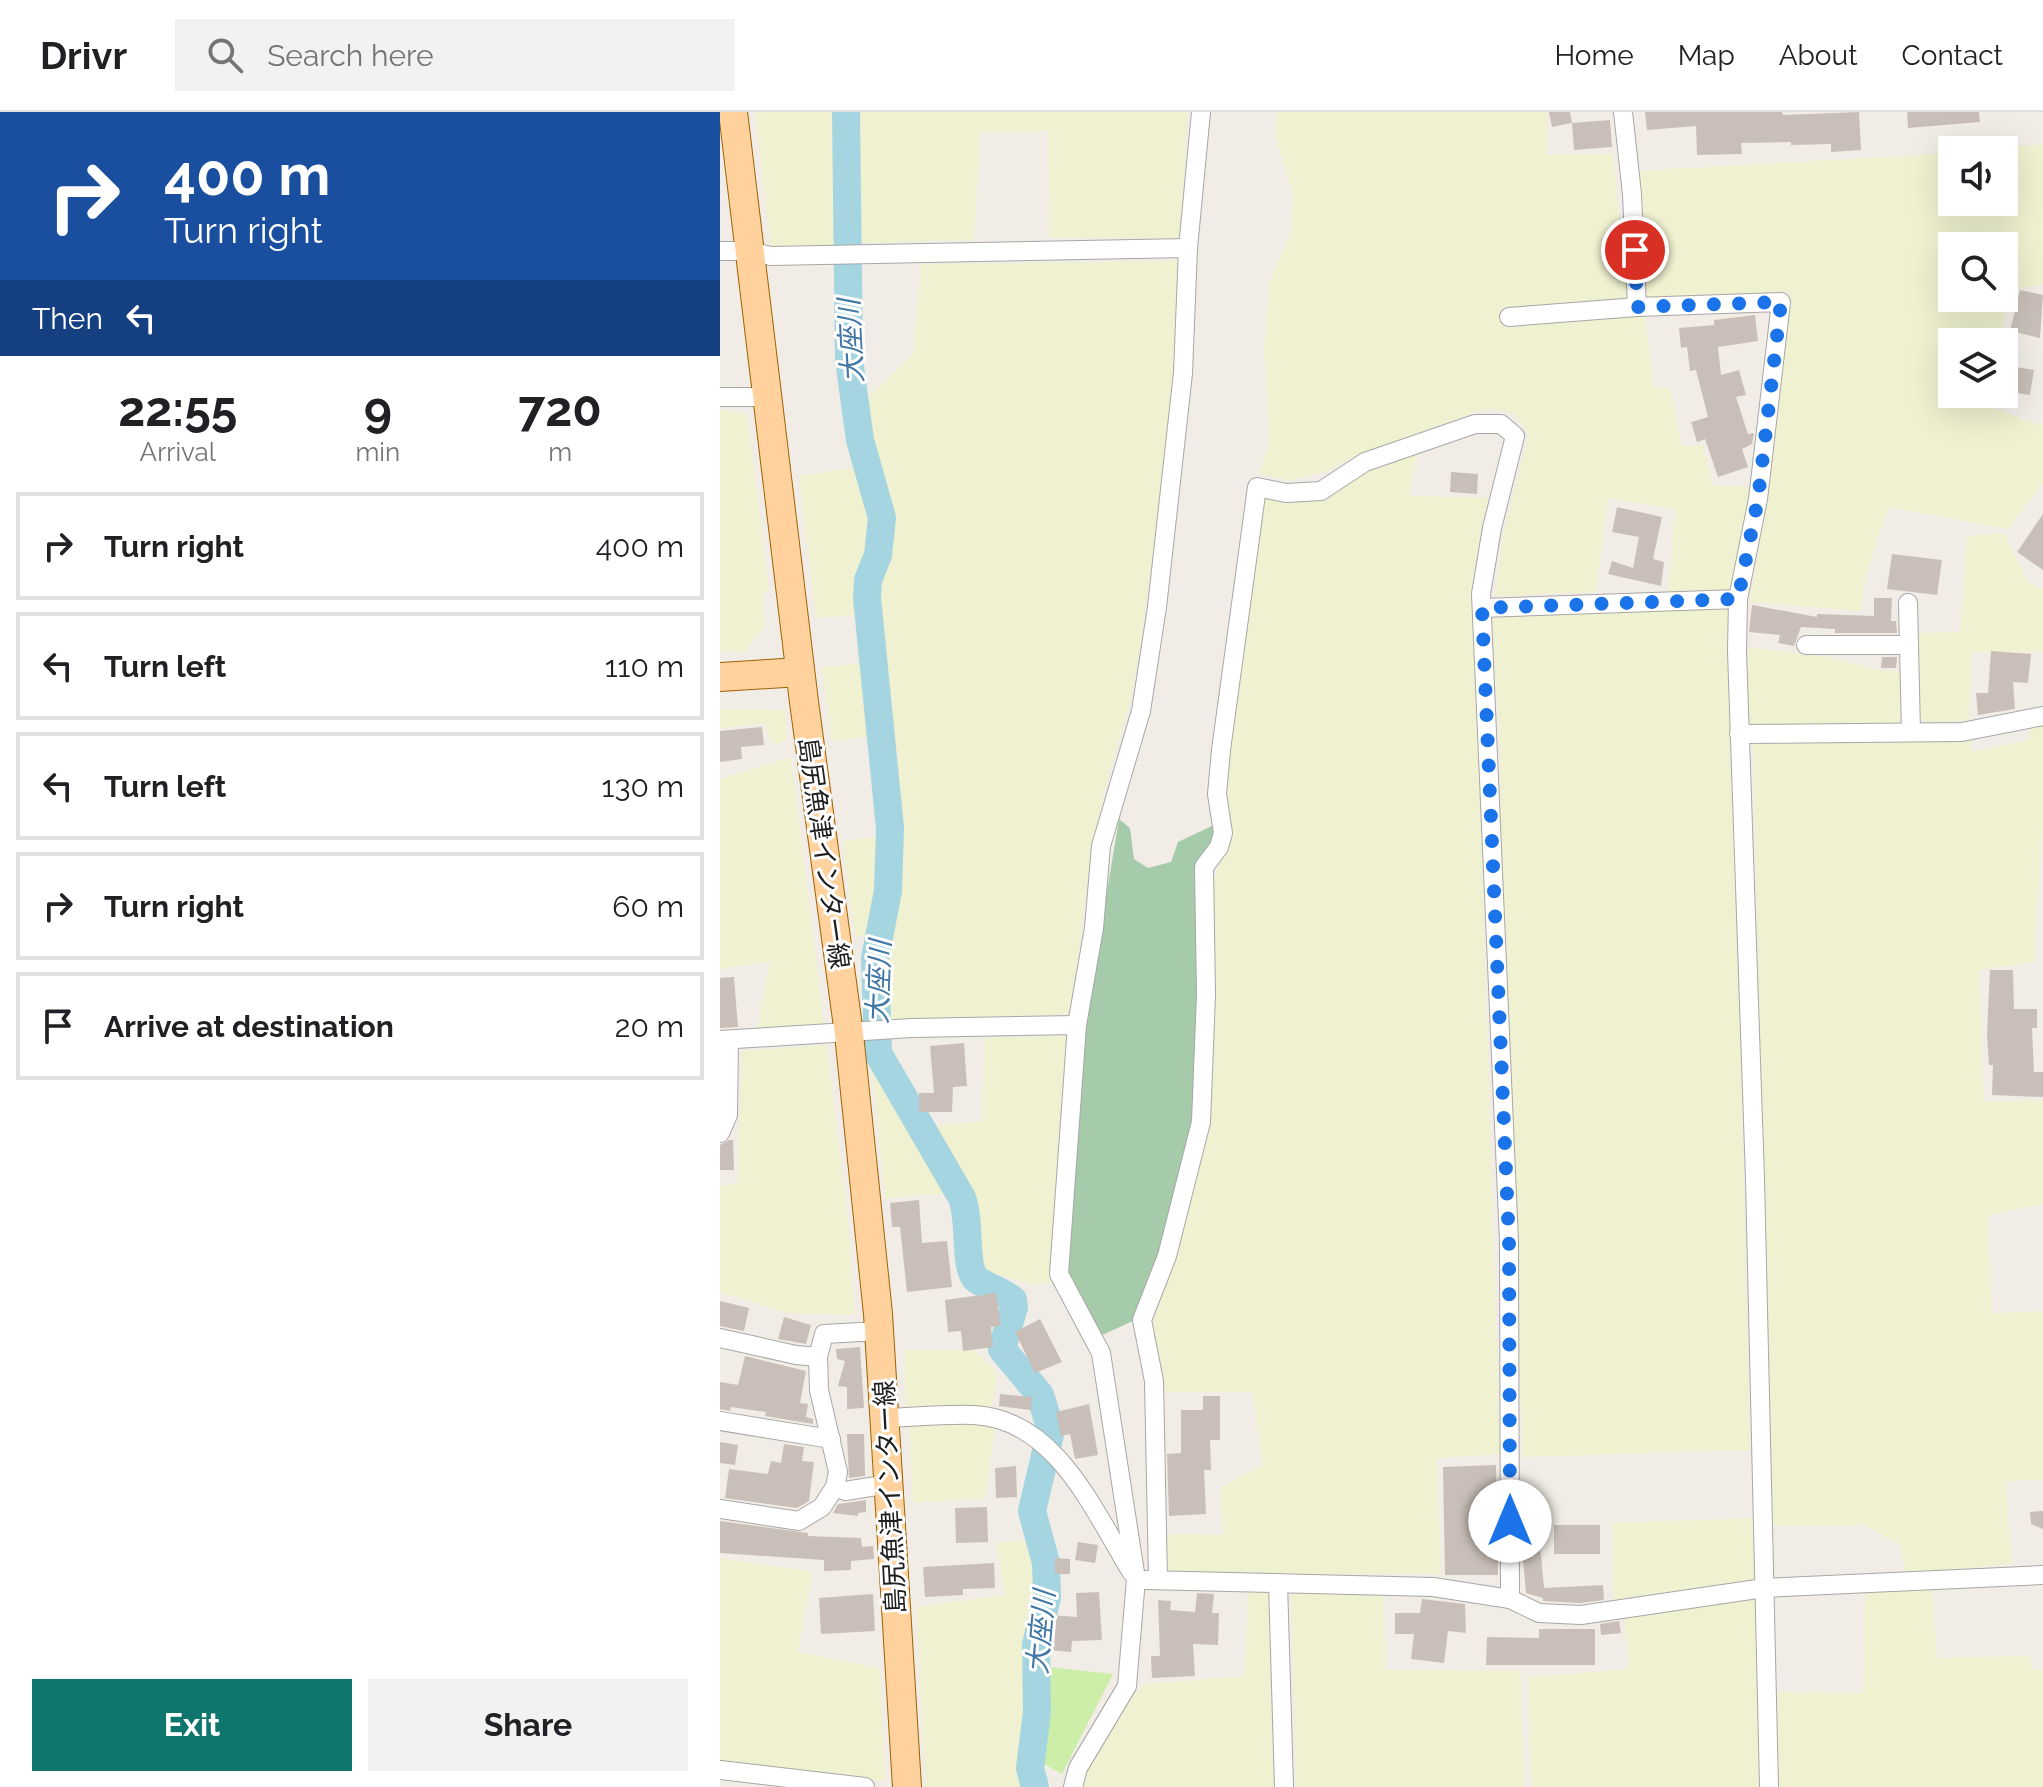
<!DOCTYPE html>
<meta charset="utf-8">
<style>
body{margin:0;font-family:Raleway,"Noto Sans JP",sans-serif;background:#f2f2f2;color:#202124;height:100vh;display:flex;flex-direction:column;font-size:30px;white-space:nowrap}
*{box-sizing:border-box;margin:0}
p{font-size:26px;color:#757577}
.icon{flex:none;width:44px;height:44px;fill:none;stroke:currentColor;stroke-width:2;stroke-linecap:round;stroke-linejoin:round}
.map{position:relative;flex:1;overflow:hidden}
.details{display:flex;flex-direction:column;background:#fff;width:720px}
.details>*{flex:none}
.banner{background:#1a4fa0;color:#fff;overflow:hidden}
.tools{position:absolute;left:1218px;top:24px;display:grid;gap:16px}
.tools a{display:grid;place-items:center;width:80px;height:80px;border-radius:0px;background:#fff;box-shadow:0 8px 32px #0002;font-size:40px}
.pin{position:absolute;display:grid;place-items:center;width:68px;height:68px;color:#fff;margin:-34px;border:4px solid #fff;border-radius:50%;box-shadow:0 2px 8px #0007}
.me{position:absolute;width:88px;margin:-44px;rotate:0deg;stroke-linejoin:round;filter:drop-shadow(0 0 6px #0008)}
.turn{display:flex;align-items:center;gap:28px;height:168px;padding:0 32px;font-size:36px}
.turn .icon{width:104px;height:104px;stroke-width:2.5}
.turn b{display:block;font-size:56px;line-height:68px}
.then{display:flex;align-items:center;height:76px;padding:0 32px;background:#0003;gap:16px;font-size:30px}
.eta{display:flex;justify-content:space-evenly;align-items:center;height:136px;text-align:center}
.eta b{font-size:48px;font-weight:700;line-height:56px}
.button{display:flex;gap:16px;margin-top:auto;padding:16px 32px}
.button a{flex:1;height:92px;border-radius:0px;background:#0f766e;color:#fff;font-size:32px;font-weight:700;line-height:92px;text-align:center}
.button a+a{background:#f2f2f2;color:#202124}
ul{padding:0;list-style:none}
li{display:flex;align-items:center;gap:24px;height:108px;margin:0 16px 12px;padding:0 16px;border:4px solid #e0e0e0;border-radius:0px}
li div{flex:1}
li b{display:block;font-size:30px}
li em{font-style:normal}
header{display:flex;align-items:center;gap:48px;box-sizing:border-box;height:112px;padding:0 40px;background:#fff;border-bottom:2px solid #e0e0e0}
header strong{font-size:38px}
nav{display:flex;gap:44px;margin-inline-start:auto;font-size:28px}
.search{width:560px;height:72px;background:#f2f2f2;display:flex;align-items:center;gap:20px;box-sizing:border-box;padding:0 28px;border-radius:0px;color:#757577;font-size:30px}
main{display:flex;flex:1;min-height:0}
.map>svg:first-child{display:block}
.farmland{fill:#eff1d0;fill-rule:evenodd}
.grass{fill:#cdeea9}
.cemetery{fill:#a5cbaa}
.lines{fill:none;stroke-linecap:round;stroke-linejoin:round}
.river{stroke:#a4d5e1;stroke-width:28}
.building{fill:#c9bfb8}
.minor-casing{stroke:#a7a7a7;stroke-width:20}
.primary-casing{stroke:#9c6200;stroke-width:30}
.minor{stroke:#fff;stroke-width:18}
.primary{stroke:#ffd19d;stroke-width:28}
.route{stroke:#1a73e8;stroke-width:14;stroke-dasharray:0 25.2}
.labels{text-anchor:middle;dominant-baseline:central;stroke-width:6;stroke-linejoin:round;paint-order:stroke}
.street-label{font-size:26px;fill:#202020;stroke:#fff}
.water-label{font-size:28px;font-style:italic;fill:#4077a6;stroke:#fff}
</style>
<header>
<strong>Drivr</strong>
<div class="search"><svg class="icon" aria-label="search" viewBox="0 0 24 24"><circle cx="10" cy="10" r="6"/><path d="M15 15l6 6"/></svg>Search here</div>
<nav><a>Home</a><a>Map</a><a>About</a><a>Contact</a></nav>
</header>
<main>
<section class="details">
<div class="banner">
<div class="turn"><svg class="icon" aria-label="right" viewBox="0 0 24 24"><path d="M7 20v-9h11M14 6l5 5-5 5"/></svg><div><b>400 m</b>Turn right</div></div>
<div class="then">Then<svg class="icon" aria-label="left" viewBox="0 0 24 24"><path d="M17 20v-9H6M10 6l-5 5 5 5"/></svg></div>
</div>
<div class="eta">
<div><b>22:55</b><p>Arrival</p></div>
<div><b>9</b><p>min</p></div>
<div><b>720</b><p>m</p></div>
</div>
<ul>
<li><svg class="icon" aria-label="right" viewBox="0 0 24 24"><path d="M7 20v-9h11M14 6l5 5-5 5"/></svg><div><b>Turn right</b></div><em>400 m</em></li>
<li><svg class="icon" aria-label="left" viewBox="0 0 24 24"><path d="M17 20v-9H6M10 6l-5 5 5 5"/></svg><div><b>Turn left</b></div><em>110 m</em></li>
<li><svg class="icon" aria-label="left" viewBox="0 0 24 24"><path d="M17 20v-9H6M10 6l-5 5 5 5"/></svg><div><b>Turn left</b></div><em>130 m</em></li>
<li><svg class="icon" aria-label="right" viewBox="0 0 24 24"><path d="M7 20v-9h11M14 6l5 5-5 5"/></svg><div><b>Turn right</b></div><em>60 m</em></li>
<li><svg class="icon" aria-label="arrive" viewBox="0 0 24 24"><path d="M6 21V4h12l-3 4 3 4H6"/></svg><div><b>Arrive at destination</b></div><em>20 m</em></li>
</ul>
<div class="button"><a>Exit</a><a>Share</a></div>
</section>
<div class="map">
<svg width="1323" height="1675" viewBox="0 0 1323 1675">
<rect width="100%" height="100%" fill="#f1ede6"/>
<g class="farmland">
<path d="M35,0H121L116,133L51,135Z"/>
<path d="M137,0H468L460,126H330L328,19L260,21L254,128L139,131Z"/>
<path d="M558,0H827V43L893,42L907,186L781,197L783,214L925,204L934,275L950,276L962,334L983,333L993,373L1030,375L1011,482L948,480L955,397L888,386L876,480L775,484L783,422L809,321L792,300L764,297L635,344L603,361L570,368L539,362L550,330L544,236L550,168L570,123L573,83L554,20Z"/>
<path d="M1323,32V172L1289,179L1281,230H1232V282H1272L1270,295L1323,314V371L1288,417L1168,395L1146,464L1141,499L1029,490L1047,392L1070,180L926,187L918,59L1232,41V90H1284V38H1261ZM1232,134H1284V186H1232Z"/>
<path d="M460,149L450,308L421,531L410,591L384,679L368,764L351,902L168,908L164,845L175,812L179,711L159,465L169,445L171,411L145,288L193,242L201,152Z"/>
<path d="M0,298L27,302L49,478L42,482L45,514L24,540H0Z"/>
<path d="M698,338L689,384L768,386L757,443V583L780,1342L717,1346L721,1462L445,1463V1422L503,1423L500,1376L543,1352L532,1280H445L431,1212L450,1156L491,773L513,724L505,672L544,385L605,389L651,355Z"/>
<path d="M137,355L152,404L155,436L140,467L138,503L96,506L79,364Z"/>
<path d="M1284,421L1308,470L1323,477V540H1252L1249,608L1206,611L1197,605V521L1240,520L1247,424Z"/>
<path d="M1011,496L1030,1338L803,1345L781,774L780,636L772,502Z"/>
<path d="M1028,535L1108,545L1159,558L1182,560L1187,607L1180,613L1028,615Z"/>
<path d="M145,550L153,624L112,629L102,556Z"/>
<path d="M0,597L66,598L67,628L53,634L44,611L0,616Z"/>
<path d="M1323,613V710L1314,850L1259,858L1264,990L1323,988V1092L1268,1103L1272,1202L1323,1199V1368L1286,1369L1292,1452L1185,1462L1181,1433L1144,1413L1050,1414L1033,630L1250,627L1251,640L1309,628L1310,614Z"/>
<path d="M71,645L104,913L37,918L50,850L0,857V667Z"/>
<path d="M165,724L162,768L150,824L135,825L122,729Z"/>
<path d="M349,924L333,1171L311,1173L258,1156L259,1102L211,1014L262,1009L264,926Z"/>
<path d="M107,933L128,1110L135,1203L68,1201L0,1180V1074L17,1072L22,939Z"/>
<path d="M151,944L231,1081L165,1086Z"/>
<path d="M185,1238H254L277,1260L272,1296L186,1298Z"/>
<path d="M276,1311L265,1387L193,1391L189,1312Z"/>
<path d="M1034,1406L1036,1469L894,1490L892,1411Z"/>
<path d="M313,1427L322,1460L308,1557V1593L300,1626L304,1675H206L196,1495L285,1483L276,1431Z"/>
<path d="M0,1446L92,1460L78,1540L160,1556L165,1669L0,1650Z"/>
<path d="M1212,1475L1217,1546L1310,1544L1313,1557L1323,1559V1675H1059L1057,1580L1143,1581L1145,1479Z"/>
<path d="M528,1480L554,1481L559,1675H358L398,1602L424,1572L525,1564Z"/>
<path d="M571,1480L664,1481L666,1558L800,1559L805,1675H576Z"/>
<path d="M1037,1484L1041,1675H811L808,1565L909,1557L904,1503Z"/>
</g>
<path class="grass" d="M328,1555L393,1562L342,1662L324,1652Z"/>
<path class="cemetery" d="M399,707L410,716L414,747L428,756L451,750L458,730L494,713L493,728L474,765L479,811L475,1000L440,1141L415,1208L380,1224L344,1158L365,912Z"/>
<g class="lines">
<path class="river" d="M126,0L129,248L140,328L162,406L158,443L148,468L147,486L170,716L168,779L155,846L158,941L242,1086C251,1110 244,1152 255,1166C262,1173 283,1179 293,1188L294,1195L282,1237L320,1283L331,1318L312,1399L326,1451L327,1485L316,1533L317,1600L310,1656L315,1675"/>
</g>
<g class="building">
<path d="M829,0H850L852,11L832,15Z"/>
<path d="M925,0H1062L1063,3L1139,0L1141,38L1111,40V32L1071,33V30L1021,31L1022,42L977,43L976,14L927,18Z"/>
<path d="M1187,0H1259L1260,10L1188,16Z"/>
<path d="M890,8L892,35L854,38L852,11Z"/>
<path d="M1300,178L1323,183L1320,226L1290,219Z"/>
<path d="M1035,203L1038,229L998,235L1001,263L1019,258L1026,283L1016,285L1028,322L1034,321L1032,332L1022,337L1028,355L998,365L985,327L977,330L971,310L988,305L976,258L970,259L967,235L961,236L959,216L994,213V208Z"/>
<path d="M1284,253L1314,258L1310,283L1284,279Z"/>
<path d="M731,360L758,362L757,382L730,380Z"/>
<path d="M897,395L942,405L933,447L944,450L941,474L888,462L892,449L913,456L919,425L892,420Z"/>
<path d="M1323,402V458L1297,440Z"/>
<path d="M1172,442L1222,448L1217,483L1167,477Z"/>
<path d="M1154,486H1172L1171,509H1176L1177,521H1115V517L1081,515L1074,534L1058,531L1060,523L1029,520L1032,493L1097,505V502L1154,504Z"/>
<path d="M1271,539L1311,542L1308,571L1293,570L1295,597L1258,603L1256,581H1268Z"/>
<path d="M1162,545H1177L1176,556H1161Z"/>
<path d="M42,615L44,633L21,635L22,647L0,650V619Z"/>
<path d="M1270,858H1293L1294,897H1317V916H1312L1314,960H1323V985L1272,983L1273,953H1269L1267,922Z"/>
<path d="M14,865L18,915L0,916V866Z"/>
<path d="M244,931L247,974L233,975L232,1000H199V981H214L210,934Z"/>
<path d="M9,1028H13L14,1058H0V1033Z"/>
<path d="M199,1088L202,1131L227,1129L232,1175L187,1180L180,1115H172L170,1091Z"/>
<path d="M276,1181L281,1214L271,1215L273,1235L243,1239L241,1219L228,1220L225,1188Z"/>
<path d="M0,1189L29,1196L24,1219L0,1214Z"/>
<path d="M64,1205L91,1213L86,1232L58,1227Z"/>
<path d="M320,1207L342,1250L315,1261L295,1220Z"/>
<path d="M140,1235L144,1296L127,1297V1275L118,1274L125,1249L117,1247L116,1237Z"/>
<path d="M25,1244L86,1259L80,1291L88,1292L86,1305L93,1307V1312L45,1304L46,1300L11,1295L10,1299L0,1297V1270L18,1273Z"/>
<path d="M280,1282L312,1285L311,1298L279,1294Z"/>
<path d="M483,1284H500V1328H490L491,1358H484L486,1402L449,1404L447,1342L461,1341V1298H483Z"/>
<path d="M369,1292L378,1343L355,1347L350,1322L341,1324L336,1300Z"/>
<path d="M127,1322H144L145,1364L129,1366Z"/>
<path d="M0,1330L18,1333L15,1353L0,1351Z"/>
<path d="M64,1332L84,1335L82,1349L94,1350L89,1389L77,1396L5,1386L9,1357L48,1362L51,1349L61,1351Z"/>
<path d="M776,1353L778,1463H725L723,1355Z"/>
<path d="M296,1354L297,1385L276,1386L275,1356Z"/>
<path d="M146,1388V1400L138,1401V1404L113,1401L118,1392Z"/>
<path d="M267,1395L268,1430L236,1431L235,1396Z"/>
<path d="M1323,1399V1417L1311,1412L1310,1400Z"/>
<path d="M0,1409L88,1421V1424L141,1426L142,1435L153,1434L154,1447L131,1449V1458L104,1459V1448L0,1441Z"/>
<rect x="834" y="1413" width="46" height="29"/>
<path d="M358,1430L378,1433L375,1451L355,1448Z"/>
<path d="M820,1433L824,1476L883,1473L884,1488L860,1491L823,1489V1486L806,1481L802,1434Z"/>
<path d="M335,1446L350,1447V1462H335Z"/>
<path d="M274,1451L275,1476L243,1477V1483L205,1485L203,1455Z"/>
<path d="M379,1480L382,1528L352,1529L351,1540L328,1538L331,1503L357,1505L356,1481Z"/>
<path d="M477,1481L494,1482L492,1501H499L498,1533L473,1532L475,1564L432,1566L431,1544H440L438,1488L451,1489L450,1498L475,1500Z"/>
<path d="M153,1482L155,1519L101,1522L99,1486Z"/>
<path d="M702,1487L745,1492L746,1521L728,1519L724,1551L691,1547L694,1522H675V1501H700Z"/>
<path d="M899,1509L901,1521L881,1523L880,1512Z"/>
<path d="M819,1517H875V1553H766L767,1525L819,1526Z"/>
</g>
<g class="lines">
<defs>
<g id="minor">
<path d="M903,0L912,82L917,195L1061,190L1038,387L1018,487L1017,539L1035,1067L1049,1675"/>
<path d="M468,136L481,0"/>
<path d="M0,139H29L51,144L468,136L463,261L437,495L421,599L381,734L374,816L357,913"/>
<path d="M789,205L917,195"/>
<path d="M0,285H47"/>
<path d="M1188,491L1191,620"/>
<path d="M762,496L1018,487"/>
<path d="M1086,533H1189"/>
<path d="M1019,622L1242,620L1323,604"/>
<path d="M0,928L192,916L357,913L339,1162L381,1241L416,1467L407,1574L358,1656L353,1675"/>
<path d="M0,1021L8,1003L9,928"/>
<path d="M0,1226L76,1243L98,1245L99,1278L118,1360L115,1375"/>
<path d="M98,1245L104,1222L160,1219"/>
<path d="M166,1306C195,1305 224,1302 253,1303C336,1306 374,1400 412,1461"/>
<path d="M0,1309L111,1327"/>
<path d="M0,1397L79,1409L102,1395L115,1375L125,1379L169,1372"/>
<path d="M426,1468L713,1475L790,1487L819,1501L861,1503L1044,1476L1323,1463"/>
<path d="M438,1468L434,1269L422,1208L447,1144L481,1010L486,883L484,755L499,735L503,721L497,682L501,638L537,375L566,381L601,379L645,350L755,312H781L795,324L772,416L761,482L789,1130L790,1487"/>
<path d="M558,1471L564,1675"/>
<path d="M0,1658L145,1675"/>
</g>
<g id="primary">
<path d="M13,0L84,590L129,922L158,1202L187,1675"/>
<path d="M0,565L80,560"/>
</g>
</defs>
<use href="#minor" class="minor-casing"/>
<use href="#primary" class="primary-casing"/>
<use href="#minor" class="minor"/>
<use href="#primary" class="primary"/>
</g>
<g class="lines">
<path class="route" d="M790,1409L789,1130L762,496L1018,487L1038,387L1061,190L917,195L915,138"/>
</g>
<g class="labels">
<g class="street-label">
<text transform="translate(104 741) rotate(82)">島尻魚津インター線</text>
<text transform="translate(170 1385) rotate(-93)">島尻魚津インター線</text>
</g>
<g class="water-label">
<text transform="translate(131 229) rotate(-93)">大座川</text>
<text transform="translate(159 870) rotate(-88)">大座川</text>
<text transform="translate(321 1520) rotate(-85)">大座川</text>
</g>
</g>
</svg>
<div class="tools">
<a><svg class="icon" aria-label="sound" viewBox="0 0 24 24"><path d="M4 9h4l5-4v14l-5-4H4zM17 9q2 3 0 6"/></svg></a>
<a><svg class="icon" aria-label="search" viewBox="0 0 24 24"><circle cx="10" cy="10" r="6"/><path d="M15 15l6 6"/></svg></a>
<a><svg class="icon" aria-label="layers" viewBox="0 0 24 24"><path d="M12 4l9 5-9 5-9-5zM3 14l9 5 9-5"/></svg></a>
</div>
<div class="pin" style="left:915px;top:138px;background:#d93025"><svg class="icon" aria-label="arrive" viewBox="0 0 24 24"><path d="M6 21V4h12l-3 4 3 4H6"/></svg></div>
<svg class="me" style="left:790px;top:1409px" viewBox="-20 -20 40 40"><circle r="19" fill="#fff"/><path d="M0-13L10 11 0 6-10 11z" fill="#1a73e8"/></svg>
</div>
</main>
